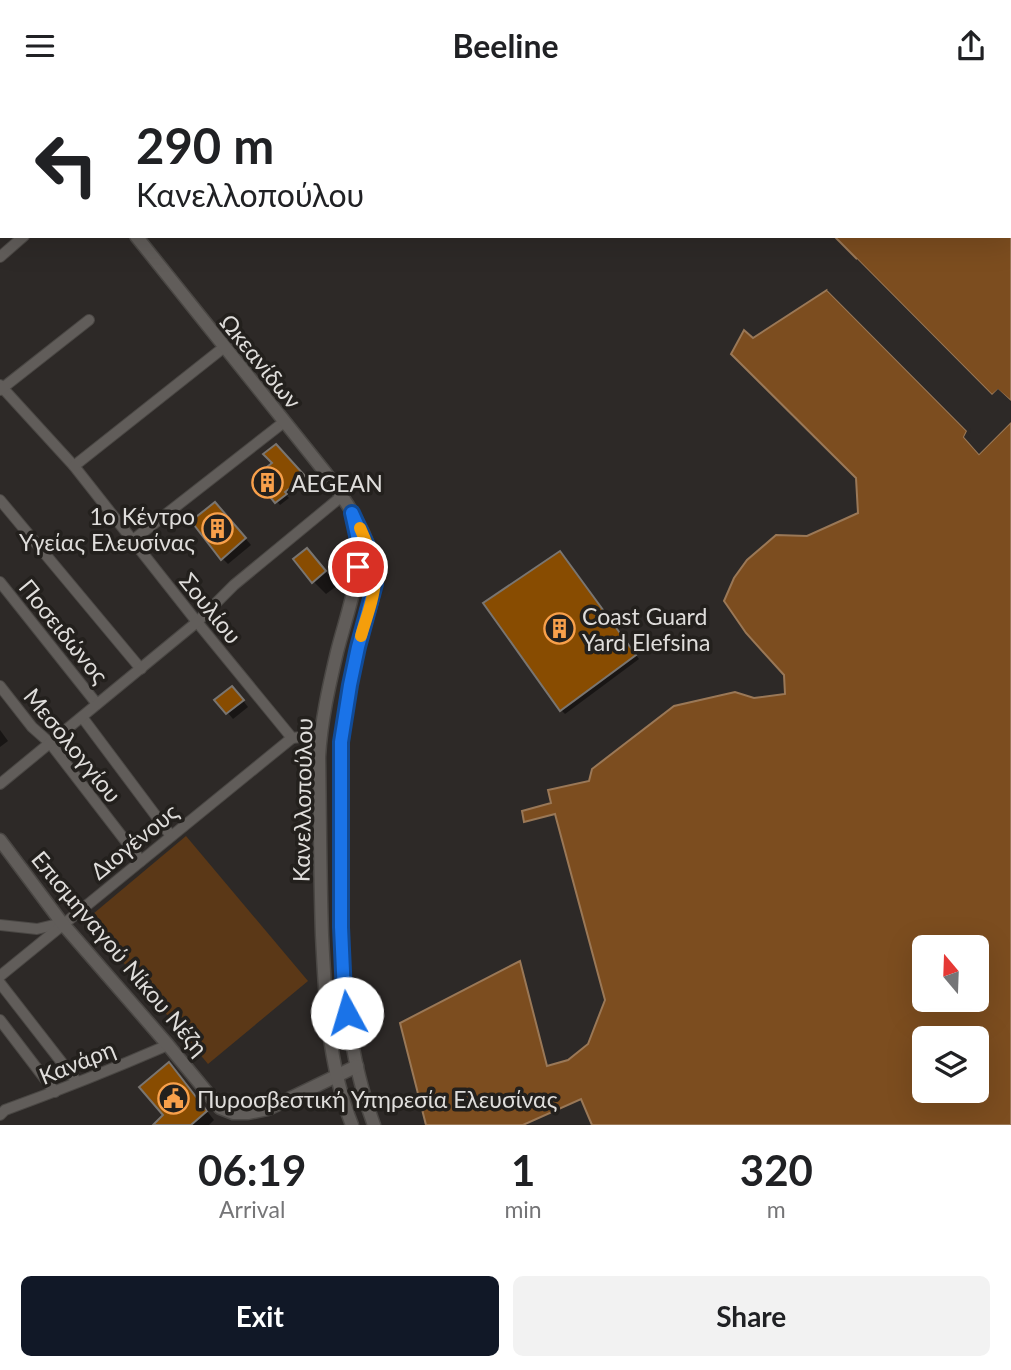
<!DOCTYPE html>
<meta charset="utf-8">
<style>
body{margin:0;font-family:Lato,sans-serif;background:#f2f2f2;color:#202124;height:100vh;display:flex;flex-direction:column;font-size:26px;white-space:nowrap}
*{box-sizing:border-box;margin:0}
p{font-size:23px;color:#757577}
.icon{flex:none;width:38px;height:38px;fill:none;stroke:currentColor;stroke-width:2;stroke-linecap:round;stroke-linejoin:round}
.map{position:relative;height:1034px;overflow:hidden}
.sheet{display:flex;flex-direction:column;background:#fff;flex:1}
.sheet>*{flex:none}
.banner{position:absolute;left:0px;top:0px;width:1012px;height:147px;box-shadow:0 7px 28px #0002;background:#fff;color:#202124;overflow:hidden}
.needle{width:46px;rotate:341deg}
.buttons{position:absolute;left:912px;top:844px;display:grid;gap:14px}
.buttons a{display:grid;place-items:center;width:77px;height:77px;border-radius:10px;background:#fff;box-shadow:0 7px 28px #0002;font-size:35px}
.pin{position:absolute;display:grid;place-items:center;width:60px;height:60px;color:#fff;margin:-30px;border:4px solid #fff;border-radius:50%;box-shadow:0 2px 7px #0007}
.me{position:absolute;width:77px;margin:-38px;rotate:354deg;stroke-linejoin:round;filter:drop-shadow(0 0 5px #0008)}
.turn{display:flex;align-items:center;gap:24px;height:147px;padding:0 21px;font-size:32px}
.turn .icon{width:91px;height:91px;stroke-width:2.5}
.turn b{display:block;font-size:49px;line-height:60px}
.eta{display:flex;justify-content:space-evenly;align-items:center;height:119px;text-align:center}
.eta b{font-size:42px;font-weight:700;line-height:49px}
.action{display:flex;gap:14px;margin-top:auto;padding:14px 21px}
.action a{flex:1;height:80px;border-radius:10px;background:#111827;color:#fff;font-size:28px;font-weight:700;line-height:80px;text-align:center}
.action a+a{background:#f2f2f2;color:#202124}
header{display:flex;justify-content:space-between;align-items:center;height:91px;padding:0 21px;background:#fff;font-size:32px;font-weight:700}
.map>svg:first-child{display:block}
.green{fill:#5b3817}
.water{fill:#7c4d1f;stroke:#9a7857;stroke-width:2;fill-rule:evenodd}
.pier{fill:#2d2927}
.shadow{fill:#0007}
.building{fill:#884c01;stroke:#797571;stroke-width:2}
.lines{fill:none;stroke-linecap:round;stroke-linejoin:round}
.minor-casing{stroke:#4a4744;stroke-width:12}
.tertiary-casing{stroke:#4a4744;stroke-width:15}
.minor{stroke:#615d5a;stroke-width:10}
.tertiary{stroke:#615d5a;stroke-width:12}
.route-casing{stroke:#114b97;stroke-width:18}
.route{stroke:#1a73e8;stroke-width:12}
.slow{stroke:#f59e0b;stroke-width:12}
.labels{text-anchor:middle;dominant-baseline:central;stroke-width:7;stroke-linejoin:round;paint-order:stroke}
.street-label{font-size:23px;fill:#dfdddb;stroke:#23201d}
.poi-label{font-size:23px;fill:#dfdddb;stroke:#23201d;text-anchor:start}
</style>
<header><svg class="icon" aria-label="menu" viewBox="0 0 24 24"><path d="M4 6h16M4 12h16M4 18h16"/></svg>Beeline<svg class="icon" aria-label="share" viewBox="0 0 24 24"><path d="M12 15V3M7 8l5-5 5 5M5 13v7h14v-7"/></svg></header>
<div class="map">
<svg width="1011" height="1034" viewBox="0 0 1011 1034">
<rect width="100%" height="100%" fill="#2d2927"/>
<path class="green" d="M186,745L308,890L208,973L87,828Z"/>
<g class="water">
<path d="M1011,24V310L998,299L992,304L834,145H1010Z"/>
<path d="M827,199L967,340L964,346L979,363L1011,331V1034H592L581,1008L523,1034H426L400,932L520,870L547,975L568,969L588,953L605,909L555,723L524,731L522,720L551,712L548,699L589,690L592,678L674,615L735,601L754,607L785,603L784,584L746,542L724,510L734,487L747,469L776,444L807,445L858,422L856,387L731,263L744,239L753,247ZM924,856H976V908H924ZM924,947H976V999H924Z"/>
</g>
<g class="pier">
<path d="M857,168L992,304L998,298L1011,310V313L998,303L993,307H989L855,171Z"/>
<path d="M829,197L970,337L971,340L968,346L979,358L1011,328V331L979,363L964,346L967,340L827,199Z"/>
</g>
<g class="shadow">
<path d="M254,0H305L306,2H255Z"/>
<path d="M365,0H417L418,2H367Z"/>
<path d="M703,0H807L809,2H705Z"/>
<path d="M276,355L307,389L287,405L289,407L280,414L256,387L275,372Z"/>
<path d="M221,419L251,454L228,473L222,467Z"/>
<path d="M307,459L338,494L326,503L313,490Z"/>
<path d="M563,466L639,568L565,623L561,619Z"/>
<path d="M238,603L248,616L233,628L217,609Z"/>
<path d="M0,639L8,650L0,656Z"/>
<path d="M177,982L214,1029L209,1034H163Z"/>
</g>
<g class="building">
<path d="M276,353L305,385L285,401L287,403L275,412L254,386L272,372L263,363Z"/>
<path d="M215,411L246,447L221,469L191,430Z"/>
<path d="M307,457L326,480L312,492L293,468Z"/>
<path d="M560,460L636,564L560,620L483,512Z"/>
<path d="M232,595L244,609L226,623L214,609Z"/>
<path d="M169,971L207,1020L191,1034H153L163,1024L139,996Z"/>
</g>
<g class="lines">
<defs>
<g id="minor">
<path d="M524,0L526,2"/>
<path d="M0,166L24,145"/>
<path d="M0,294L74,375L197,531L292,647L320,644"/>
<path d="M0,299L89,229"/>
<path d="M74,375L223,257"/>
<path d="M0,409L141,578"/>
<path d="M133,449L284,331"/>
<path d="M0,491L97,613"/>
<path d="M0,595L32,636L50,652L141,770"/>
<path d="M82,626L171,745"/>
<path d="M0,693L197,531L234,494L342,405"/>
<path d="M0,834L37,838L58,833"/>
<path d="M0,885L292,647"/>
<path d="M0,892L77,991"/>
<path d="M0,929L55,1001"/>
<path d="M0,1024L5,1019C60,999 115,977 168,954"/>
</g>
<g id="tertiary">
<path d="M20,0L21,2"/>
<path d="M136,145L325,381C346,410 370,444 375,480C378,501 363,535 358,557C352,581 348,605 345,630C339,666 341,704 341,741C340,839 339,940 374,1034"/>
<path d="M0,749L62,832L168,954L220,1017L233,1022H248L268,1018L357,975"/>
<path d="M352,1034C328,974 325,907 322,844C320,785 320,725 319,666C321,630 329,595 337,561C347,521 364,481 356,440"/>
</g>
</defs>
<use href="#minor" class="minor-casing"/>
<use href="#tertiary" class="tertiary-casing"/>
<use href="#minor" class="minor"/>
<use href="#tertiary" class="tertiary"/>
</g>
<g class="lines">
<defs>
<path id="route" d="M347,922L344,903L341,836V651L350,594L358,556L375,493V480L371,464L352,422L358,449V476"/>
</defs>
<use href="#route" class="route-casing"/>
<use href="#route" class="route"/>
<path class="slow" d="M360,437C367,453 376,472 375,490C374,508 366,527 361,545"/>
</g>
<defs>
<symbol id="building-ring" viewBox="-11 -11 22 22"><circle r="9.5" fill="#23201d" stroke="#f8a04b" stroke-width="1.5"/><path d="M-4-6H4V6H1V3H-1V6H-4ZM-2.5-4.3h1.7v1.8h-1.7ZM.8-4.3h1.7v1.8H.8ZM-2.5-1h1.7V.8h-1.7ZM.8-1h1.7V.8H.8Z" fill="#f8a04b"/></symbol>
<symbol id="civic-ring" viewBox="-11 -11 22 22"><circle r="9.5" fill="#23201d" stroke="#f8a04b" stroke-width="1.5"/><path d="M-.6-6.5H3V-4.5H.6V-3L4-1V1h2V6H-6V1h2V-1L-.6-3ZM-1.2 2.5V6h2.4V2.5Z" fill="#f8a04b"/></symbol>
</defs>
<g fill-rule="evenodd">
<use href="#building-ring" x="250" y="374" width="35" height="35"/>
<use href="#building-ring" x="200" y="420" width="35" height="35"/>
<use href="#building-ring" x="542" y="520" width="35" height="35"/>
<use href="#civic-ring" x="156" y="990" width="35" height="35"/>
</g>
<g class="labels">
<g class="street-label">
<text transform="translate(261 270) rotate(51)">Ωκεανίδων</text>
<text transform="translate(211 517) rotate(51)">Σουλίου</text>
<text transform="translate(64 540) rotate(51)">Ποσειδώνος</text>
<text transform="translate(73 654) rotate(51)">Μεσολογγίου</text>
<text transform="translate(302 709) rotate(-89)">Κανελλοπούλου</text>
<text transform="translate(134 750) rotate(-39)">Διογένους</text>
<text transform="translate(120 862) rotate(50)">Επισμηναγού Νίκου Νέζη</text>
<text transform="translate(77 971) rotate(-22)">Κανάρη</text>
</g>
<g class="poi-label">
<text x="291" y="392">AEGEAN</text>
<text x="195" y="425" text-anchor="end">1ο Κέντρο<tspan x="195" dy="26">Υγείας Ελευσίνας</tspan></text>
<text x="582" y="525">Coast Guard<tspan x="582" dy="26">Yard Elefsina</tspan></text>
<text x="197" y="1008">Πυροσβεστική Υπηρεσία Ελευσίνας</text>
</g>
</g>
</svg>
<div class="buttons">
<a><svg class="needle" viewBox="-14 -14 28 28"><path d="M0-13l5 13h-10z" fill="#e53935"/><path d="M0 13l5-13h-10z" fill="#757577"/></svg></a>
<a><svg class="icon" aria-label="layers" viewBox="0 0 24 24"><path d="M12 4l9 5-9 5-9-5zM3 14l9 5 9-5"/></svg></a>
</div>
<div class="pin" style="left:358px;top:476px;background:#d93025"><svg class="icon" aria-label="arrive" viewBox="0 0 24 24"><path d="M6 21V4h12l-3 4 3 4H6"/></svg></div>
<svg class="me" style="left:347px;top:922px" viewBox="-20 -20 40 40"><circle r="19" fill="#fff"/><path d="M0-13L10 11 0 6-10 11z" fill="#1a73e8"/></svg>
<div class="banner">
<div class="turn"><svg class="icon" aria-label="left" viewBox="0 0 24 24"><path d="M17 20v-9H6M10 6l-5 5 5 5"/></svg><div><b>290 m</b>Κανελλοπούλου</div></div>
</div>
</div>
<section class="sheet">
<div class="eta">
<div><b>06:19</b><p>Arrival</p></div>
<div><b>1</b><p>min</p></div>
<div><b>320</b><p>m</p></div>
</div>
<div class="action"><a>Exit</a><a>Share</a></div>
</section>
